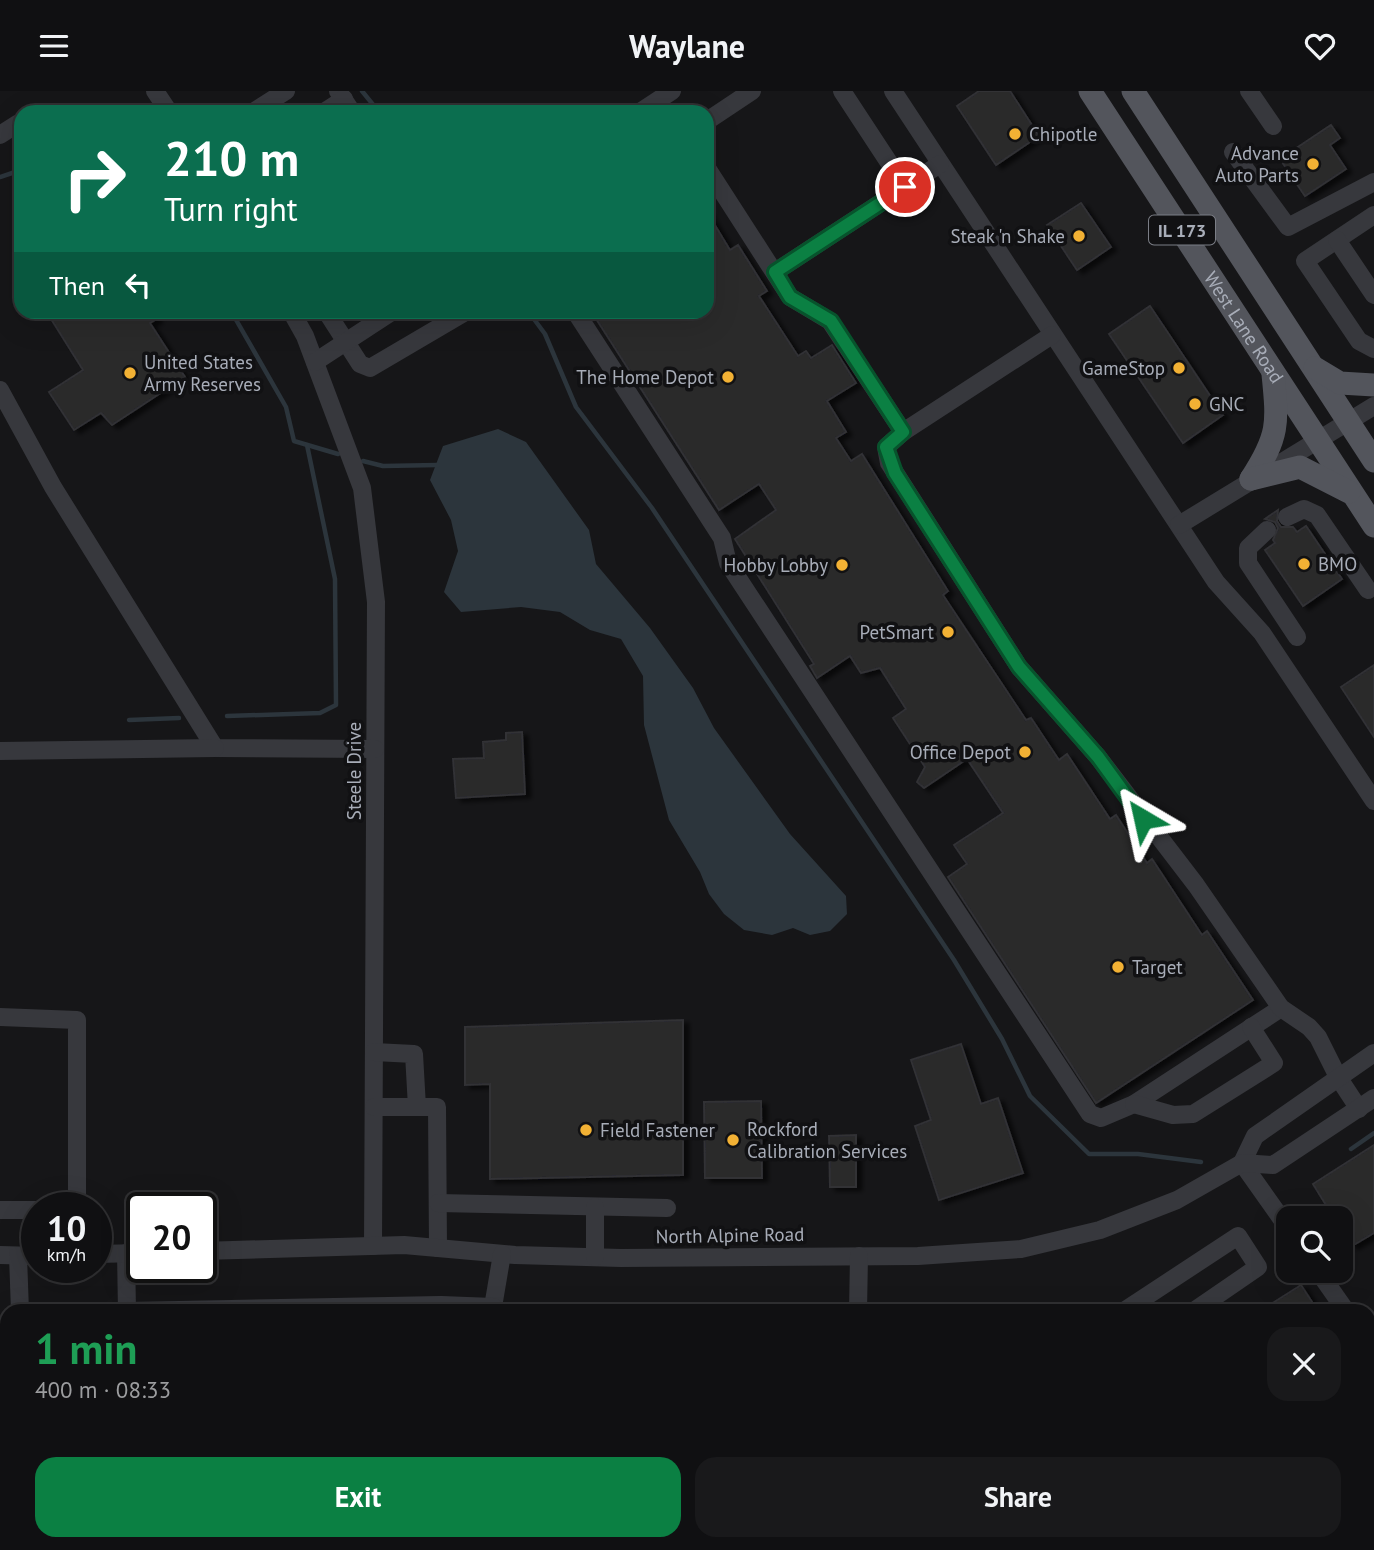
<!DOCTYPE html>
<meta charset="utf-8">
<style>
body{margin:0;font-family:"PT Sans",sans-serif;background:#19191b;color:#f1f3f6;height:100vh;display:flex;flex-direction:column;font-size:26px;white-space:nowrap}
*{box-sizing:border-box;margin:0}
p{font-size:23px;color:#9c9d9f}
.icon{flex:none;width:38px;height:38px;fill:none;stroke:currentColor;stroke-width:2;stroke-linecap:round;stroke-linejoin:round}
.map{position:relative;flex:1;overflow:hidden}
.drawer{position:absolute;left:0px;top:1213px;width:1376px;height:247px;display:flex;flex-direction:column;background:#101012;border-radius:21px 21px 0 0;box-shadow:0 7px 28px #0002,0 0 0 2px #303032}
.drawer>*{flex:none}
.banner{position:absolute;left:14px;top:14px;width:700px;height:214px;border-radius:21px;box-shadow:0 7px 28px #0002,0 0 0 2px #303032;background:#0b6e4f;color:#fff;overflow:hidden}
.buttons{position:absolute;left:1276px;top:1115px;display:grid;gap:14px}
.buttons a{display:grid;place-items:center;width:77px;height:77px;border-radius:14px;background:#101012;box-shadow:0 7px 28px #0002,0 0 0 2px #303032;font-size:35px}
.speed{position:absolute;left:21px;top:1101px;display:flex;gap:14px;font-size:35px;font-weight:700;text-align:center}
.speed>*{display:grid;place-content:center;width:91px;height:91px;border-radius:50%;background:#101012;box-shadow:0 7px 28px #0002,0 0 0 2px #303032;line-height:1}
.speed small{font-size:18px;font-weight:400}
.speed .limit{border:4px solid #111;border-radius:10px;background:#fff;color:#111}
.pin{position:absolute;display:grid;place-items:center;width:60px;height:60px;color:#fff;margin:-30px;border:4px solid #fff;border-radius:50%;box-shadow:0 2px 7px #0007}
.me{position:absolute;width:77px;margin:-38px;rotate:324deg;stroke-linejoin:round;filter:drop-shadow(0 0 5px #0008)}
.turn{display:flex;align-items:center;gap:24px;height:147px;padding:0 35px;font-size:32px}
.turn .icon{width:91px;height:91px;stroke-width:2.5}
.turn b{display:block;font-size:49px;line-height:60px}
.then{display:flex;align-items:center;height:66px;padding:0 35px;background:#0003;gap:14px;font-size:26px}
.round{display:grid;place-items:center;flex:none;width:74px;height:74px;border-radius:21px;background:#19191b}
.summary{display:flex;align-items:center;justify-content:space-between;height:119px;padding:0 35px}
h1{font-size:42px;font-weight:700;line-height:52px;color:#1e9e55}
.cta{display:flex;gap:14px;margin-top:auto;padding:14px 35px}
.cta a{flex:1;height:80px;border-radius:21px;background:#0b8043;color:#fff;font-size:28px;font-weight:700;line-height:80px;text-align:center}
.cta a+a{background:#19191b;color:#f1f3f6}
header{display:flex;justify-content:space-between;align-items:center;height:91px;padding:0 35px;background:#101012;font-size:32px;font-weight:700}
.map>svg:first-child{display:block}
.water{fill:#2c353c}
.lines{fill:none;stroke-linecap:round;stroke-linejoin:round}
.stream{stroke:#2c353c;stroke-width:4.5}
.building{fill:#29292c;stroke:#303034;stroke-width:2;filter:url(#shadow)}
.minor{stroke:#37383d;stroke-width:18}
.major{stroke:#53555c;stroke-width:23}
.route-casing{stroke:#07532c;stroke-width:18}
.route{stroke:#0b8043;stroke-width:12}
.poi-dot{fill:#f2b134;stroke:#111113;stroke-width:2.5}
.labels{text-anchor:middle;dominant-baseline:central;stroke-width:7;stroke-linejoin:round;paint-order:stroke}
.shield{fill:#111113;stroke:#7b7e86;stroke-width:2}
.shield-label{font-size:18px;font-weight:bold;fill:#a8adb8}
.poi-label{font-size:19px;fill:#a8adb8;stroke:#111113;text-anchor:start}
.street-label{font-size:19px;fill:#a8adb8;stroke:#111113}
</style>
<header><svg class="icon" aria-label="menu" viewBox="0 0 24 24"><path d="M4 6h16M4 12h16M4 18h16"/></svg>Waylane<svg class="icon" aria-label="heart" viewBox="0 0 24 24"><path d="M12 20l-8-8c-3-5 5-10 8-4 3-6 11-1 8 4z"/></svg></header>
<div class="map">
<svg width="1374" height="1459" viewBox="0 0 1374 1459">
<defs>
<filter id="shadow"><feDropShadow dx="5.5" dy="3.5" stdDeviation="2" flood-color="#0009"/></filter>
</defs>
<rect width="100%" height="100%" fill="#161618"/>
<path class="water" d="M498,338L526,351L589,439L596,473L650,537L693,597L714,637L790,743L846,805L847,823L830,840L810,844L793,837L772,844L744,839L724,823L709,803L700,781L669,729L644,634L643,585L621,548L590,539L560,521L521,516L461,521L444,501L458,460L451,429L430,389L443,355Z"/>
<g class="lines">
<g class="stream">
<path d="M362,0L379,21"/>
<path d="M0,86L21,79"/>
<path d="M231,220L286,316L294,350L338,363"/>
<path d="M528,220L545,243L576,316L652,417L954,869L1002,948L1030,1005L1089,1063H1138L1201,1071"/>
<path d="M363,370L383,375L438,374"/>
<path d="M227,625L320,622L336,614L335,488L307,354"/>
<path d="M129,629L179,627"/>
<path d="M1351,1058L1374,1042"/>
</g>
</g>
<g class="building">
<path d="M979,0H1010L1039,45L996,74L957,15Z"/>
<path d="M1331,34L1340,47L1330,54L1346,78L1305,105L1280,68Z"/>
<path d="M1081,112L1111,156L1077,179L1047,134Z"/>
<path d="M707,121L730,159L738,154L767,200L759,205L798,265L806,260L811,267L832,254L856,292L827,310L846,341L836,347L851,370L862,363L948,500L943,504L1026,629L1031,627L1059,669L1067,663L1110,728L1116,724L1147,772L1152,768L1202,844L1207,840L1253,909L1096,1012L948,786L967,773L954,754L1003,722L967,668L924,697L917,691L925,676L893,627L906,618L880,577L861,582L850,565L817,587L810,575L814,573L735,448L776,419L759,393L719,419L591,220H707Z"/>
<path d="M1150,215L1223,324L1183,352L1109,243Z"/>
<path d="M46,220H152L157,228L150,232L185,286L112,334L101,322L74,339L49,301L83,279Z"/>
<path d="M1278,419L1277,430L1281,436H1293L1297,441L1306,435L1342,488L1303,515L1265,459L1275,452L1273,449L1278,437L1275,431L1265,428Z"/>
<path d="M1374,574V646L1341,596Z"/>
<path d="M522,641L525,703L456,707L453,668L484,667L483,651L506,649V642Z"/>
<path d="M683,929V1084L490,1088V993L465,994V936Z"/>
<path d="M961,953L981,1013L998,1007L1023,1082L939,1109L915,1035L931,1029L911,969Z"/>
<path d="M761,1010L762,1087H705L704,1011Z"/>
<path d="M856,1044V1096H830L829,1045Z"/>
<path d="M1374,1054V1142L1352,1155L1340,1137V1127H1334L1313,1093Z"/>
<path d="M1301,1194L1318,1220H1260Z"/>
</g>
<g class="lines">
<g class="minor">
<path d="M155,0L169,21"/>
<path d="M338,0L352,21"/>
<path d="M842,0L905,96"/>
<path d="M893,0L1216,491L1262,542L1374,710"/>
<path d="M1249,0L1273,35"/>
<path d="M253,21L286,0"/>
<path d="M324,21L344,8"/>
<path d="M640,21L672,0"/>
<path d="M707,30L752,0"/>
<path d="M0,44L17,33"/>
<path d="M1233,61L1288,136L1374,91"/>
<path d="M707,77L790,206L830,230L903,341"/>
<path d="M1374,124L1305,170L1359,250L1374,258"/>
<path d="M1337,149L1374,204"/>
<path d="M775,181L940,73"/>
<path d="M291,220L305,245L362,397L376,511L373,1155"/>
<path d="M326,220L360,273L370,277L467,220"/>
<path d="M575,220L722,447L728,472L1090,1023L1101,1027L1134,1013L1281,917"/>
<path d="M1052,244L903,341L886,356L889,372L1019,576L1098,666L1196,794L1281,917L1309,936L1318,946L1338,986L1359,1018"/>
<path d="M315,271L393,220"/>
<path d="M0,299L53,396L215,657L375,658"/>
<path d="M1287,426L1304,418L1317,424L1368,499"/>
<path d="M1179,434L1374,315"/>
<path d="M1267,439L1248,457V472L1297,546"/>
<path d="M0,660L215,657"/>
<path d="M0,926L77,929V1116"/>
<path d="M374,961L414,963L417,1016"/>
<path d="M1134,1013L1173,1024L1193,1023L1274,972L1251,936"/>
<path d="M374,1016H437L438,1157"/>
<path d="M1242,1072L1255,1045L1374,962"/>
<path d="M1242,1072L1288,1137"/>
<path d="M438,1112L667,1117"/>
<path d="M0,1119H37"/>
<path d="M201,1160L404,1154L515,1164L621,1167L918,1165L1021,1158L1100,1139L1177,1109L1242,1072L1273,1074L1374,1007"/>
<path d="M126,1162L127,1220"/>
<path d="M96,1163L142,1162"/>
<path d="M0,1164L37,1165"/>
<path d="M18,1165L20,1220"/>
<path d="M595,1166V1116"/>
<path d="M1318,1180L1346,1220"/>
<path d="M493,1216L502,1163"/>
<path d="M127,1220L441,1214L493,1216V1220"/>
<path d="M858,1220L859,1165"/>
<path d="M1124,1220L1238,1145L1258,1176L1194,1220"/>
<path d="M1368,1251L1374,1259"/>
<path d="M0,1284H7"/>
<path d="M0,1394L7,1393"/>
<path d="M1368,1430L1374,1427"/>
<path d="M110,1452L111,1459"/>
<path d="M1077,1452L1081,1459"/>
<path d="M483,1459V1452"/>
<path d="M856,1459V1452"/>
<path d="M1326,1459L1335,1452"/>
</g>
<g class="major">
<path id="s1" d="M1090,0L1374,435"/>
<path d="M1133,0L1374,370"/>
<path d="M1315,277L1340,292L1374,294"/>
<path d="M1251,388C1279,345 1278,333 1273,283"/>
<path d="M1251,388L1300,376L1349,401"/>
</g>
</g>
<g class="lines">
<defs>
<path id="route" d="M905,96L775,181L790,206L831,230L903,341L886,356L895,382L1019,576L1098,666L1143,728"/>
</defs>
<use href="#route" class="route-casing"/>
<use href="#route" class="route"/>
</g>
<g class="poi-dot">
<circle cx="1015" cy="43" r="7"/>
<circle cx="1313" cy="73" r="7"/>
<circle cx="1079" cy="145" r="7"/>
<circle cx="1179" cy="277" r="7"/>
<circle cx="130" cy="282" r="7"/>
<circle cx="728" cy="286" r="7"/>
<circle cx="1195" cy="313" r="7"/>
<circle cx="1304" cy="473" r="7"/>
<circle cx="842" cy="474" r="7"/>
<circle cx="948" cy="541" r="7"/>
<circle cx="1025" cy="661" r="7"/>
<circle cx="1118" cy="876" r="7"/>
<circle cx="586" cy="1039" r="7"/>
<circle cx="733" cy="1049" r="7"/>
</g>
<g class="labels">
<rect class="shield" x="1149" y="124.5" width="66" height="29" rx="5"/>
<g class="shield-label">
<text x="1182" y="139">IL 173</text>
</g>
<g class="poi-label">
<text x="1029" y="43">Chipotle</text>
<text x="1299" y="62" text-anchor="end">Advance<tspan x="1299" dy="22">Auto Parts</tspan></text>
<text x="1065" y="145" text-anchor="end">Steak 'n Shake</text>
<text x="144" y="271">United States<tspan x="144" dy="22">Army Reserves</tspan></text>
<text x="1165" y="277" text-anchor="end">GameStop</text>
<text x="714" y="286" text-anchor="end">The Home Depot</text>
<text x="1209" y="313">GNC</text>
<text x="1318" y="473">BMO</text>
<text x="828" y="474" text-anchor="end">Hobby Lobby</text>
<text x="934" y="541" text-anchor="end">PetSmart</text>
<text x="1011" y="661" text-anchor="end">Office Depot</text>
<text x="1132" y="876">Target</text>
<text x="747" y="1038">Rockford<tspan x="747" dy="22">Calibration Services</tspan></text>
<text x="600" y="1039">Field Fastener</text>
</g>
<g class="street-label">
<text stroke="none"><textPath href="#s1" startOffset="282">West Lane Road</textPath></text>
<text transform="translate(354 680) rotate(-90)">Steele Drive</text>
<text transform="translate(730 1144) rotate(-1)">North Alpine Road</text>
</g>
</g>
</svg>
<div class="buttons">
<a><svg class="icon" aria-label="search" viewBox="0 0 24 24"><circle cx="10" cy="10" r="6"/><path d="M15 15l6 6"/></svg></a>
</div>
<div class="speed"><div>10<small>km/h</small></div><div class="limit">20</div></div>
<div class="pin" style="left:905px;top:96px;background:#d93025"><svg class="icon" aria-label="arrive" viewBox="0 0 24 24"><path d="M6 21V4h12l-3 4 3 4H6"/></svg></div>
<svg class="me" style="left:1143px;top:728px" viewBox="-20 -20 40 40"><path d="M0-17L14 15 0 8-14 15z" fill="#0b8043" stroke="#fff" stroke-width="4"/></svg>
<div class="banner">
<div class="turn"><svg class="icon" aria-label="right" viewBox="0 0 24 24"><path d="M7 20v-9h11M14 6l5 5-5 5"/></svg><div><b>210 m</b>Turn right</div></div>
<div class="then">Then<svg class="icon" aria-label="left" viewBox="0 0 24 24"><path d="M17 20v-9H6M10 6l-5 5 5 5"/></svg></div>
</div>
<section class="drawer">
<div class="summary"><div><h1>1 min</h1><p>400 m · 08:33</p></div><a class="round"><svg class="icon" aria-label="close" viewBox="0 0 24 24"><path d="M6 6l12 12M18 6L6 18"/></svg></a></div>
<div class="cta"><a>Exit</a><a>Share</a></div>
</section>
</div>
